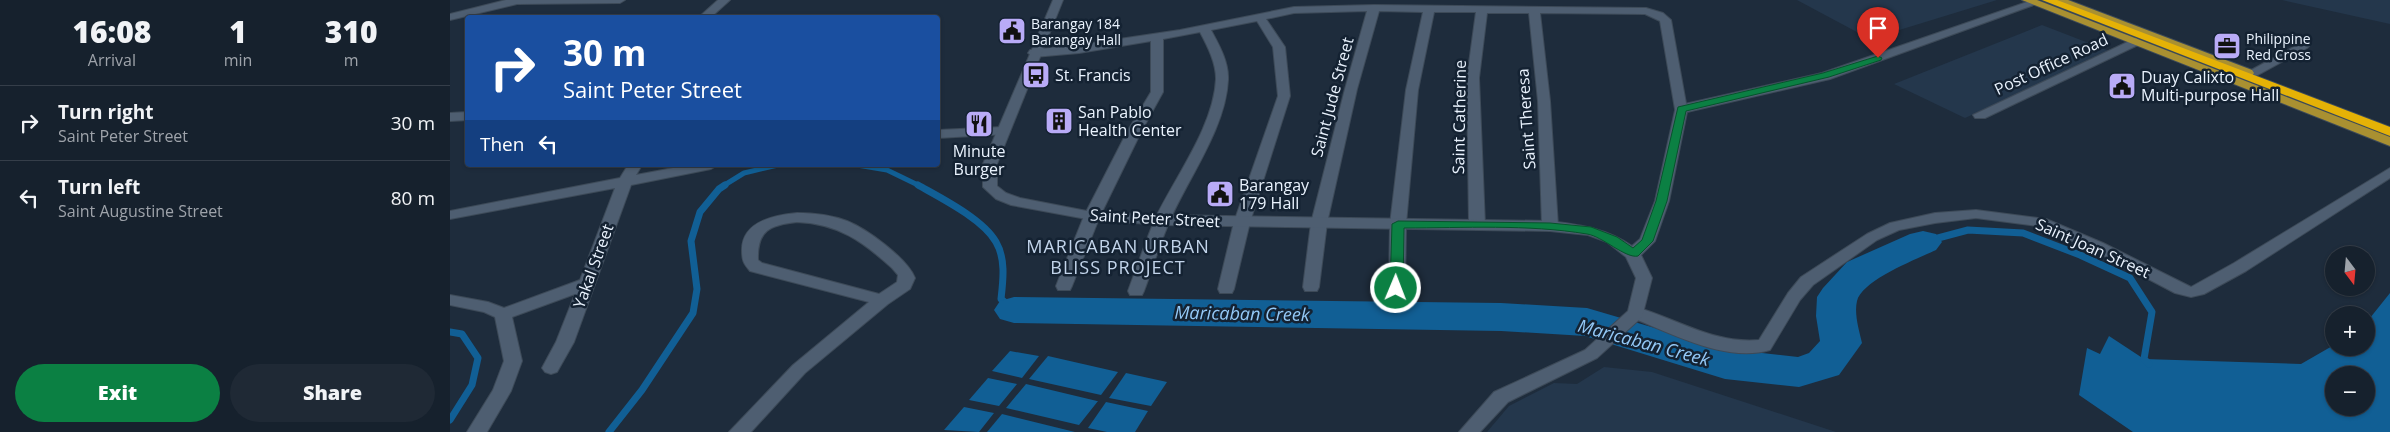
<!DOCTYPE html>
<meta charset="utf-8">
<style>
body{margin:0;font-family:"Open Sans",sans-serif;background:#1f2935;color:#f1f3f6;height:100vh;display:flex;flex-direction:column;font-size:19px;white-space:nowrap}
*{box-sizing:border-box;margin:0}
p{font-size:16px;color:#9ea3aa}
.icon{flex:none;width:28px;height:28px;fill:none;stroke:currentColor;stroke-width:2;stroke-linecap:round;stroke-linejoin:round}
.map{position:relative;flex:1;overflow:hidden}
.side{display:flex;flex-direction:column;background:#16212d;width:450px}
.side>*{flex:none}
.top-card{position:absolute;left:15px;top:15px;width:475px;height:152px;border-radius:5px;box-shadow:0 1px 4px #0004,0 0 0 1px #353e49;background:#1a4fa0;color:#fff;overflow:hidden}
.needle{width:32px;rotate:164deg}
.controls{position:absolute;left:1875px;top:246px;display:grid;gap:10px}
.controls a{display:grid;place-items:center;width:50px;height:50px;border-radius:50%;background:#16212d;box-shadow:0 1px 4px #0004,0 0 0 1px #353e49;font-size:25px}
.pin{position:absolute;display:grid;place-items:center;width:42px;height:42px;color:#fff;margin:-51px -21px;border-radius:50% 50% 50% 0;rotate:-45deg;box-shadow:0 0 5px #0007}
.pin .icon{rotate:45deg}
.me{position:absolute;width:55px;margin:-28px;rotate:1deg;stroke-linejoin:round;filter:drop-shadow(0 0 4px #0008)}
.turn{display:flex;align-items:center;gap:18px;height:105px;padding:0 15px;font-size:22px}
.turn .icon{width:65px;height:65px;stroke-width:2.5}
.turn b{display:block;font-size:35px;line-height:42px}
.then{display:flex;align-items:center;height:48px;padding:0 15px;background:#0003;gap:10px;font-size:19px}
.eta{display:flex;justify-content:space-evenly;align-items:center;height:85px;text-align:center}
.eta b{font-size:30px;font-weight:800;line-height:35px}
.primary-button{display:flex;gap:10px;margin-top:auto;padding:10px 15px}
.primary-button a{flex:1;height:58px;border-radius:30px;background:#0b8043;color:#fff;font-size:20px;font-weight:800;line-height:58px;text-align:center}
.primary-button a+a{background:#1f2935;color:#f1f3f6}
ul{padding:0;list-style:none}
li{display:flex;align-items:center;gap:15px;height:75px;padding:0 15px;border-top:1px solid #353e49}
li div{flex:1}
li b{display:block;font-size:19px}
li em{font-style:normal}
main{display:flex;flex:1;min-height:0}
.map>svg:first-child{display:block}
.built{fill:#24374c}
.water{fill:#115f95;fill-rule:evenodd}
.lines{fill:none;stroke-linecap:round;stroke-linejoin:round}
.stream-far1{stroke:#115f95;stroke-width:5}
.stream{stroke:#115f95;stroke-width:7}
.river{fill:#115f95;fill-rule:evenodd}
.street-casing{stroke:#3d4a58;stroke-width:2}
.secondary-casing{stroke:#3d4a58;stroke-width:2}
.primary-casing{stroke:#3d4a58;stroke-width:2}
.highway-casing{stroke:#3d4a58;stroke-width:2}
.street{fill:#4e5e71;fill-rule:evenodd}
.secondary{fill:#4e5e71;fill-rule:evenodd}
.primary{fill:#a99031;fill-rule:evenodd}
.highway{fill:#e5b206;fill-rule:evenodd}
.route{fill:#0b8043;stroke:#07532c}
.labels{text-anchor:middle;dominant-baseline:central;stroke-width:5;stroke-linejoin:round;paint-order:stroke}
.far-poi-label{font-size:14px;fill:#eaf3fe;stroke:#142232;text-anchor:start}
.street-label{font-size:16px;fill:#eaf3fe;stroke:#142232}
.poi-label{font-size:16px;fill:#eaf3fe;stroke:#142232;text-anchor:start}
.neighbourhood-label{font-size:18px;letter-spacing:1px;fill:#c2d4ea;stroke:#142232}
.water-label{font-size:18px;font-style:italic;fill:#94c9f7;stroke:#142232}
</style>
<main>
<section class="side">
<div class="eta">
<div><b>16:08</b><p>Arrival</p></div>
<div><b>1</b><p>min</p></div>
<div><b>310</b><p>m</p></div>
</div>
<ul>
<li><svg class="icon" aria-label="right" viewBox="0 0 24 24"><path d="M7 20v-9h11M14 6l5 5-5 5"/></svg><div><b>Turn right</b><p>Saint Peter Street</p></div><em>30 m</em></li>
<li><svg class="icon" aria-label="left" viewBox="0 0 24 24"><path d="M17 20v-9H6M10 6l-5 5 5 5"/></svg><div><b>Turn left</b><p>Saint Augustine Street</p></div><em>80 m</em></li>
</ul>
<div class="primary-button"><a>Exit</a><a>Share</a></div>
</section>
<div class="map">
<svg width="1940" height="432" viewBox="0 0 1940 432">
<rect width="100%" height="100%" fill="#1e2c3c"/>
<g class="built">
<path d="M1347,0H1547L1420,39Z"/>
<path d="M1832,0H1940V24Z"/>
<path d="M1592,25L1662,52L1515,118L1444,84Z"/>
<path d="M1154,367L1202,372L1386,432H1037L1059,406L1104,383L1127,384Z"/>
</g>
<g class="water">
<path d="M1940,293V432H1683L1629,395L1637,348L1650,354L1659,336L1694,359L1851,364L1884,345V348H1916V323ZM1884,375H1916V408H1884Z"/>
<path d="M560,351L589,356L572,378L542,371Z"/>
<path d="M598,356L668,372L651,395L579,379Z"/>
<path d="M676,373L717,382L701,406L659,398Z"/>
<path d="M538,378L567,384L549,406L519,400Z"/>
<path d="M576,384L647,401H648L629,425L556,408Z"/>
<path d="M656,402L698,411L685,432H657L638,428Z"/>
<path d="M514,407L544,413L529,432L494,430Z"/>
<path d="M552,414L625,432H537Z"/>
</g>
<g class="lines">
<g class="stream-far1">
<path d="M407,165L437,170L470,186"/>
<path d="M273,186L294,173L328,165"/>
</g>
<g class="stream">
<path d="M468,185C491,198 533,219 546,242C556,259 553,281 551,299L564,310"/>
<path d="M1473,242L1518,230L1573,233L1630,255L1680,278L1702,312L1694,359L1699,364"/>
<path d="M0,332L12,334L28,358L22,385L0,420"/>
<path d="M159,432L192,390L243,313L247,289L241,241L250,212L269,189L275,185"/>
</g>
<path class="river" d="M1473,231L1486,234L1492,242L1486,250C1467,259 1412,280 1407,301C1404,314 1409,330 1412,343L1389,375L1349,387L1275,379L1135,336L1051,331L564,323L550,319L544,310L550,301L564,297L1051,303L1137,308L1276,349L1348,357L1359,353L1370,341L1366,316L1367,297L1373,288L1397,262L1460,234Z"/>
<defs>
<g id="street">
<path d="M56,0H175L170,3L67,4L0,20V14Z"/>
<path d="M268,0H280L260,18H248Z"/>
<path d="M924,5L1196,8L1213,13L1221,20L1237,109L1231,113L1225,109L1210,21L1195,14L1090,13L1100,101L1108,226L1105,229H1095L1092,226L1088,101L1079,13H1037L1029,78L1035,225L1027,230L1022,228L1019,225L1017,78L1026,12H984L968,90L956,224L955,287L953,291H941L939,287L940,224L956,90L973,12L929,11L907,89L877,223L869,287L867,291H855L853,287L861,223L895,89L917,11L844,13L816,19L835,47L840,96L800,222L784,289L782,293H770L768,289L784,222L828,96L823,47L807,21L761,30C769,45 779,62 778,80C776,127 739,177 720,220C710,243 703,267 694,291L692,295H680L678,291C687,267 695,243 705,219C725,177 764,126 766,79C766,63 758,47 750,32L713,39V92L691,132L650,216L622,286L620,290H608L606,286L634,216L677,132L701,92V41L629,53L584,57L578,53L580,50L629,45L730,30L844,7Z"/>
<path d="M1686,38L1692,42L1690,44L1535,118H1525L1523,115Z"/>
<path d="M1853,42L1859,46L1857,48L1804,77L1800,78L1794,74Z"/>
<path d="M18,112V120L0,121V113Z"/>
<path d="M553,127L558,128L560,131L558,134L488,138V130Z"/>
<path d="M178,165H192L186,175L239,165H268L261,169L181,185L124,342L107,372L101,374L95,372L92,368L106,342L125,294L62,317L72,361L61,391L37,432H17L43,390L54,361L45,317L34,312L0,305V295L38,302L54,308L130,280L165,188L0,219V211L170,178Z"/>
<path d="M1940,168V178L1796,271L1754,294L1741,297L1725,293L1641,249L1588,226L1526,218L1485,223L1449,230L1427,240L1363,285L1350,300L1320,350C1275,363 1221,333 1180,317L1178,313L1180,309L1186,307C1227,319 1264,344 1309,340L1338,293L1351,277L1417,234L1440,223L1485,213L1526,210L1596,219L1653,243L1741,287L1784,263Z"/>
<path d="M347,213C364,213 381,215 397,221C417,229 457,258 465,278L460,289L438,304L355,373L301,432H279L343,365L419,302L300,271C293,263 292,260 292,250C292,221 325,215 347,213ZM347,222C389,224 412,241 442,268L448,275L447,282L429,294L312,263L308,260C307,230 320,225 347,222Z"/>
</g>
<path id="secondary" d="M603,0H613L547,164V186L556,193L570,198L642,212L713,215L1100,221C1131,225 1156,228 1182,246L1190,239L1205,201L1226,106L1372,73L1580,1L1585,0L1589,3L1380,79L1237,112L1219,201L1205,241L1191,255L1202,278L1192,317L1147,358L1058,402L1030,432H1009L1044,392L1135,350L1178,311L1186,278L1176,257L1157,242L1138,235L1100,231L713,225L642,220L561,205L546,199L533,187V164Z"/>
<g id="primary">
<path d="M1572,0H1587L1940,137V146Z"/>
<path d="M1603,0H1618L1802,70L1804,73L1802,76H1794Z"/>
</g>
<path id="highway" d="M1592,0H1607L1940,127V136Z"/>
</defs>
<use href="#street" class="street-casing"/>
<use href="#secondary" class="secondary-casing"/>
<use href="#primary" class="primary-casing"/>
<use href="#highway" class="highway-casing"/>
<use href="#street" class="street"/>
<use href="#secondary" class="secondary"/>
<use href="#primary" class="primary"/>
<use href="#highway" class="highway"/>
</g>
<path class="route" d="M1428,56L1432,58L1431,60L1379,77L1236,111L1217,201L1203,241L1188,256C1176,259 1152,236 1137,234C1077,224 1014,228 954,228L953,288L946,291L940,288L942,224L948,221L1100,223L1141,227L1167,237L1183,248L1192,240L1206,201L1228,107L1373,73Z"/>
<defs>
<symbol id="civic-square" viewBox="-11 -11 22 22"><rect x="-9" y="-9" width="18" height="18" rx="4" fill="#b9abf7" stroke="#142232"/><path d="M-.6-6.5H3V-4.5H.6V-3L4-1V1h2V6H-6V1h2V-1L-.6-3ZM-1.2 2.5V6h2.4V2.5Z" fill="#111"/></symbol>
<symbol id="office-square" viewBox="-11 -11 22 22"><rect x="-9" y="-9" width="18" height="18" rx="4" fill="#b9abf7" stroke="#142232"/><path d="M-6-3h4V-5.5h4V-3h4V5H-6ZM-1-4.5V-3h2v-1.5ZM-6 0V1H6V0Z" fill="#111"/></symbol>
<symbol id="bus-square" viewBox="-11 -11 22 22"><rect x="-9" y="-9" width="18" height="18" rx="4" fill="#b9abf7" stroke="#142232"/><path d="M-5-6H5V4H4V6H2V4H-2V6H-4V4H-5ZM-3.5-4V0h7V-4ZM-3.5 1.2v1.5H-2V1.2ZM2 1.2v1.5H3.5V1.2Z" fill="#111"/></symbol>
<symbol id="building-square" viewBox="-11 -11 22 22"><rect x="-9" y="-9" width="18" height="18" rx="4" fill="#b9abf7" stroke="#142232"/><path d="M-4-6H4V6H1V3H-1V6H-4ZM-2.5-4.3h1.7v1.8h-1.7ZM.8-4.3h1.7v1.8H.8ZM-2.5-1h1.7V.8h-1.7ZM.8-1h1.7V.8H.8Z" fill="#111"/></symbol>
<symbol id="restaurant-square" viewBox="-11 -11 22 22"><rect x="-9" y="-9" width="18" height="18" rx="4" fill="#b9abf7" stroke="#142232"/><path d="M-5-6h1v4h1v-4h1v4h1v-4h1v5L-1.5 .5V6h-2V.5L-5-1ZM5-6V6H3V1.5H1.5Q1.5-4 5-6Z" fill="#111"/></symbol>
</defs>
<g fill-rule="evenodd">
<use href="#civic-square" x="546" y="15" width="32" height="32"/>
<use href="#office-square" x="1761" y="30" width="32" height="32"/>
<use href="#bus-square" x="570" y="59" width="32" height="32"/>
<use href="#civic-square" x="1656" y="70" width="32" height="32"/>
<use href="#building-square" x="593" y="105" width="32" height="32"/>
<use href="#restaurant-square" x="513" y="108" width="32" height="32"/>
<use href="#civic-square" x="754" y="178" width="32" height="32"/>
</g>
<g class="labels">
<g class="far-poi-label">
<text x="581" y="23">Barangay 184<tspan x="581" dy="16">Barangay Hall</tspan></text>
<text x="1796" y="38">Philippine<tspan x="1796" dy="16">Red Cross</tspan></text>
</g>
<g class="street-label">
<text transform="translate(1601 64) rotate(-25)">Post Office Road</text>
<text transform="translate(882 97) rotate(-75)">Saint Jude Street</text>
<text transform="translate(1009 117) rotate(-89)">Saint Catherine</text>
<text transform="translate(1076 119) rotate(-94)">Saint Theresa</text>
<text transform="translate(705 218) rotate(3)">Saint Peter Street</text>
<text transform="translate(1643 248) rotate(24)">Saint Joan Street</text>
<text transform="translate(143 266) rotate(-70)">Yakal Street</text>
</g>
<g class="poi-label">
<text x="605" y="75">St. Francis</text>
<text x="1691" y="77">Duay Calixto<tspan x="1691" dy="18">Multi-purpose Hall</tspan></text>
<text x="628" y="112">San Pablo<tspan x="628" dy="18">Health Center</tspan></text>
<text x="529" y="151" text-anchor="middle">Minute<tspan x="529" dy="18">Burger</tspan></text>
<text x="789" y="185">Barangay<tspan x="789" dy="18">179 Hall</tspan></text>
</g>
<g class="neighbourhood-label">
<text x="668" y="246">MARICABAN URBAN<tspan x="668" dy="21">BLISS PROJECT</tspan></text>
</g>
<g class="water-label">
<text transform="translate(792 313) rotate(1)">Maricaban Creek</text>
<text transform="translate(1194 342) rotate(15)">Maricaban Creek</text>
</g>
</g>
</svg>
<div class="controls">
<a><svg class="needle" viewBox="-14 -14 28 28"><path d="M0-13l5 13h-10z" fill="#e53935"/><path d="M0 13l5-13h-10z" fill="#9ea3aa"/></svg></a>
<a>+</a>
<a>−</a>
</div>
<div class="pin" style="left:1428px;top:58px;background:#d93025"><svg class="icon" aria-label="arrive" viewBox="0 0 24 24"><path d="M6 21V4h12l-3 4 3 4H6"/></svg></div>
<svg class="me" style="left:946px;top:288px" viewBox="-20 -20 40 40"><circle r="17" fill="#0b8043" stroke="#fff" stroke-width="3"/><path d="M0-11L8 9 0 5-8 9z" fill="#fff"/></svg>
<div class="top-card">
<div class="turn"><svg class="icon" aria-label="right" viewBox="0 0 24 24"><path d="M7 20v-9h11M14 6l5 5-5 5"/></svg><div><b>30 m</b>Saint Peter Street</div></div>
<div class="then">Then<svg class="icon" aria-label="left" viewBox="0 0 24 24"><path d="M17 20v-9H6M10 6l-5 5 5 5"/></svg></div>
</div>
</div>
</main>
